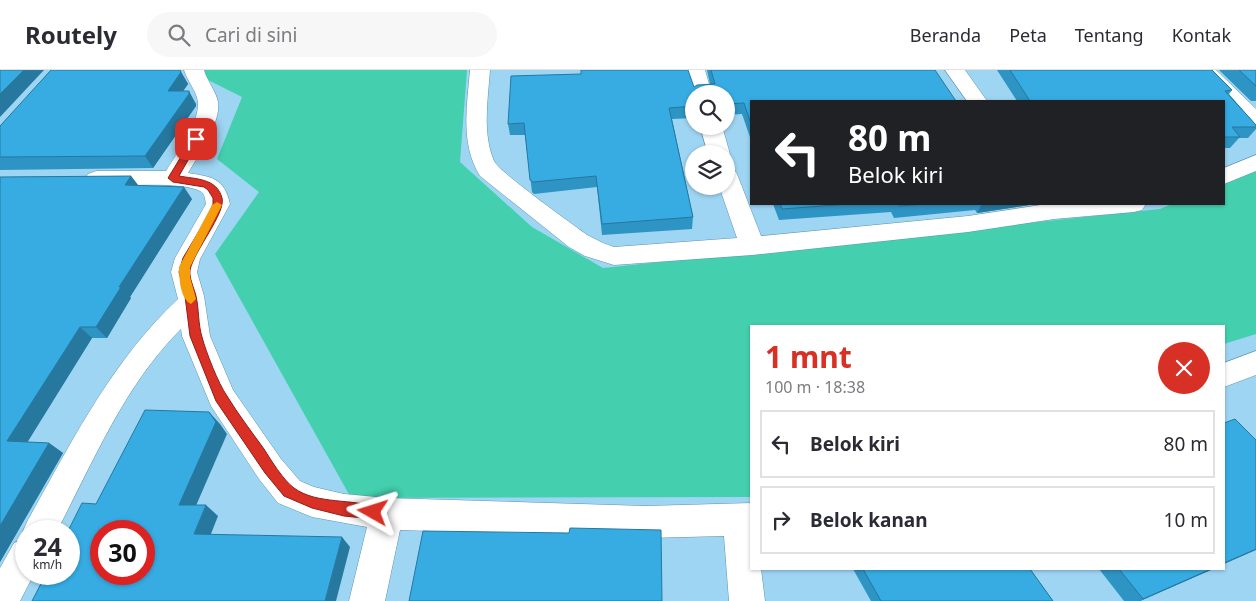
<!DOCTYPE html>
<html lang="id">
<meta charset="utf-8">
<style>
body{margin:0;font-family:"Noto Sans",sans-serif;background:#f7f7f7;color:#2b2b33;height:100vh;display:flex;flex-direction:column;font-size:19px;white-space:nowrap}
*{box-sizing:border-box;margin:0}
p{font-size:16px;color:#7c7c81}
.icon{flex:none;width:28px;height:28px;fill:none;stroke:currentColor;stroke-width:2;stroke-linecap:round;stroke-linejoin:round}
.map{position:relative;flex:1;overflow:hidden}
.drawer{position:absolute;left:750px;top:255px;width:475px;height:245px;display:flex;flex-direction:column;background:#fff;border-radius:0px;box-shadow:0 1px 4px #0004}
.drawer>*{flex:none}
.banner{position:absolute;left:750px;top:30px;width:475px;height:105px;border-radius:0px;box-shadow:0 1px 4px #0004;background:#202124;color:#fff;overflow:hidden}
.fabs{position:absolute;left:685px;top:15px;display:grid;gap:10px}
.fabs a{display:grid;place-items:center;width:50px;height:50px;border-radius:50%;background:#fff;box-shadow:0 1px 4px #0004;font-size:25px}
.speed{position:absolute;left:15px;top:450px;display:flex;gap:10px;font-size:25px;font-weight:700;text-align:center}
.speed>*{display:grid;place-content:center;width:65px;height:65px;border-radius:50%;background:#fff;box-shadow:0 1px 4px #0004;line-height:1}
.speed small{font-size:12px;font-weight:400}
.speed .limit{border:8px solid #d22;background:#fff;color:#111}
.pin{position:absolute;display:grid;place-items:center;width:42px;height:42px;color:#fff;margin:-21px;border-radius:10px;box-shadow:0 2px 8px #0006}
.me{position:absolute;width:55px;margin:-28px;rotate:276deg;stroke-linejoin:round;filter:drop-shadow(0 0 4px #0008)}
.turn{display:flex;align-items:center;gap:18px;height:105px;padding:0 15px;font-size:22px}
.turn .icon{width:65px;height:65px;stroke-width:2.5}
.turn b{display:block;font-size:35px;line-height:42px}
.round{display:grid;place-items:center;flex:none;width:52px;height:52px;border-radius:26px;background:#f7f7f7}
.head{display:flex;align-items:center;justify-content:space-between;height:85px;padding:0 15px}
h1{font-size:30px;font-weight:700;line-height:38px;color:#d93025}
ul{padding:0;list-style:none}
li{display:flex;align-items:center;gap:15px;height:68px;margin:0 10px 8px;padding:0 5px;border:2px solid #e1e1e2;border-radius:0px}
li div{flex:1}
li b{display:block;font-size:19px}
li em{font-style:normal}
header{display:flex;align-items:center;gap:30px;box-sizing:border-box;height:70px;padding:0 25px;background:#fff;border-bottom:1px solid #e1e1e2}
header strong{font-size:24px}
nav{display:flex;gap:28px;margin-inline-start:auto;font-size:18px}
.search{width:350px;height:45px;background:#f7f7f7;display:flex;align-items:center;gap:12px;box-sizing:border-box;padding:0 18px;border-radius:28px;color:#7c7c81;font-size:19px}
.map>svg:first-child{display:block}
.water{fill:#44d0ae}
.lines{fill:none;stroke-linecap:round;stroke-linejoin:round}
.minor-casing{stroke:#5f94b0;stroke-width:1}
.minor{fill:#fff;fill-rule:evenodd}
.wall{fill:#2e94c3}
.shaded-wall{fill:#26789f}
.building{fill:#36ace3;stroke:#26789f;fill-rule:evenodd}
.route{fill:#d93025;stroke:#8d1f18}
.slow{fill:#f59e0b}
</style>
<header>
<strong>Routely</strong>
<div class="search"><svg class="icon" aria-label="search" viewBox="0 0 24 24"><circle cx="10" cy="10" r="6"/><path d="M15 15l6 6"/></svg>Cari di sini</div>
<nav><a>Beranda</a><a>Peta</a><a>Tentang</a><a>Kontak</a></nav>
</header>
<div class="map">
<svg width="1256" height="531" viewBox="0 0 1256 531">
<rect width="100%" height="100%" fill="#9ed5f3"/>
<path class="water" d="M200,0H467L460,92L532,157L603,198L1160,139L1172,134H1224V111L1256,97V264L1224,274V256H751V427L351,428L215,184L259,122L217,89L242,27L198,5Z"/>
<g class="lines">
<defs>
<g id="minor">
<path d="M184,0H204C207,11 216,21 218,32C221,53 198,86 188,103C211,107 224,107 230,134L200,189L197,202L204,226L210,266L233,320L281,389L300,411L314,417L344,424L387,428L646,436L751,433V499H761L765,531H729L724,466L646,468L400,460L385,531H349L367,457L312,447L278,433L259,409L211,336L182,266L181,259C125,314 93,392 57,461H26V468L23,461L28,450C72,371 112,291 178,229L171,202L175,188L206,134C205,129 205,123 200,121C181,111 120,116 96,117L88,114L85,109L88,104L96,101H166C177,84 199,53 198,33C197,21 187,11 184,0Z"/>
<path d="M470,0H490C488,29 482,63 494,91C500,103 571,153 587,165L603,173L614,177L737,168L719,116H726V97L734,99L737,104L761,166L968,146L1047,134H1146L1142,140L1134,142L1054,149L968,162L752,185L614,195L585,186L569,177L480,106C460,74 467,36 470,0Z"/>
<path d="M685,0H705L712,24H694V27Z"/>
<path d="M945,0H965L987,31H967Z"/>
<path d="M1195,0H1216L1256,39V57L1249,56Z"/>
<path d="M700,56H722L730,84L727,89L726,84H708Z"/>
<path d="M1256,85V101L1224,114V98Z"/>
<path d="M1256,281V305L1224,317V293Z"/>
<path d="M26,468V504H34L20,531H0V498L14,473Z"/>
</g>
</defs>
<use href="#minor" class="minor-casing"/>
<use href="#minor" class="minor"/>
</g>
<g class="wall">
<path d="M180,0L188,14L183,21L196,34V36L153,98L0,100V56Z"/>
<path d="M707,0H935L751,31V70L742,44L726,45V24H694V48L672,49L693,147L692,159L602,165L597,117L534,124L532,122L525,65H510L508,54L710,14Z"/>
<path d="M997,0H1212L1232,20L1229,24L1256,55V59L1248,68H1239L1230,78H1224V31H1017Z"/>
<path d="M1219,0H1256V31H1251Z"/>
<path d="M131,106L138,115L192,129L130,227L131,228L107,268H92L27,372L49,373L63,383L0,492V107Z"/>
<path d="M773,134H1029V135L977,143L975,140L894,148L891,142L779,150Z"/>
<path d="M853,499H1030L1053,531H871Z"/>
<path d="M1099,499H1213L1140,531H1124Z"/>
</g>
<g class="shaded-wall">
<path d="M24,0H44L0,47V24Z"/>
<path d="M181,2L188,14L175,33L168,21Z"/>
<path d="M189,21L196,34V36L153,98L145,86Z"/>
<path d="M131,106L140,118L125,115Z"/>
<path d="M184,117L192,129L130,227L131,228L107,268L96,257L119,217Z"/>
<path d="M982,134H1029V135L977,143Z"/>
<path d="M80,257L92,268L22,381L7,371Z"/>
<path d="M209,342L220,354L227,364L192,445L179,435Z"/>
<path d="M49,373L63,383L0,492V456Z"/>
<path d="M206,435L218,446L207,474L194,464Z"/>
<path d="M342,467L350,477L336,531H325Z"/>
<path d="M1256,479V480L1224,494V493Z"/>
<path d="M1211,499H1213L1140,531H1139Z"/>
</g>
<g class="building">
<path d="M0,0H24L0,24Z"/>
<path d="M51,0H180L181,2L168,21H189V24L145,86L0,87V56Z"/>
<path d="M581,0H688L694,17L697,15L715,14L711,0H935L956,31H751V54L744,33L726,34V24H694V36L669,38L693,147L602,154L596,106L533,112L530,110L524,53L508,54L511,6L581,4Z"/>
<path d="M1010,0H1212L1232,20L1225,21L1256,55V57H1232L1240,67H1224V31H1030Z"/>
<path d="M1239,0H1256V16Z"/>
<path d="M131,106L125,115L184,117L119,217H121L96,257H80L7,371L49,373L0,456V107Z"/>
<path d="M780,134H848L782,139Z"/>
<path d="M898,134H926L899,136Z"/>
<path d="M145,340L209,342L216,352L179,435H206L194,464L342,467L325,531H32L46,504H69V461H68L82,433L96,434ZM101,461H144V504H101Z"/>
<path d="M1235,349L1256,370V479L1224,493V353Z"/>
<path d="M570,458L661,460L662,531H409L423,461L569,463Z"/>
<path d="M863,499H1030L1053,531H881Z"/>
<path d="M1119,499H1211L1143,529Z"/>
</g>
<path class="route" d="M193,67H199L200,69L179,106C195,109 217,108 222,128C226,143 194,181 190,200C189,208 194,218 196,226C199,239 198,254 202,267C206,282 218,313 227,326C238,344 251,361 264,379C271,390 283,410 294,418C317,435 353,428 378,438L380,442L378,447L373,449L344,446L312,438L284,426L265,403L216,331L190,266L185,226L179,202L183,188L208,146L213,134V128L208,120L204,117L173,112L168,108Z"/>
<path class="slow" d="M217,132L222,135L190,197V207L196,229L191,234C180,229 179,207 179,197L212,135Z"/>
</svg>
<div class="fabs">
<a><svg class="icon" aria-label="search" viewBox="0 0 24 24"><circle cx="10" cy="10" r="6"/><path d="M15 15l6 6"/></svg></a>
<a><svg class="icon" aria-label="layers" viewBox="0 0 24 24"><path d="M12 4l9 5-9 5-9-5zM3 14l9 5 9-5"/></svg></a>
</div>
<div class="speed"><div>24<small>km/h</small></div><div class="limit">30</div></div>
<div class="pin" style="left:196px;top:69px;background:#d93025"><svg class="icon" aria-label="arrive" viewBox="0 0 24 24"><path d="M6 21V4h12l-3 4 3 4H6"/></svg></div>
<svg class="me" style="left:373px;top:442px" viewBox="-20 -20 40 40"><path d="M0-17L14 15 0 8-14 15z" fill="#d93025" stroke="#fff" stroke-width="4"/></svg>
<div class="banner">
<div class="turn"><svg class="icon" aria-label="left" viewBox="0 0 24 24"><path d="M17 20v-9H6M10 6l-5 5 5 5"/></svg><div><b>80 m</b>Belok kiri</div></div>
</div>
<section class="drawer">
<div class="head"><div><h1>1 mnt</h1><p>100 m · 18:38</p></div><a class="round" style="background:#d93025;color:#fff"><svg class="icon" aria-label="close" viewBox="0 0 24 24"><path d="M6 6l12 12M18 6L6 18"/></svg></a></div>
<ul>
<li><svg class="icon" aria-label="left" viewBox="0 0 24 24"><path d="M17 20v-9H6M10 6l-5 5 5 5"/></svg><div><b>Belok kiri</b></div><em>80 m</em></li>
<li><svg class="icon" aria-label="right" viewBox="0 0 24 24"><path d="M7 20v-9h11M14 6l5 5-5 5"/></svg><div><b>Belok kanan</b></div><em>10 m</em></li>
</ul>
</section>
</div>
